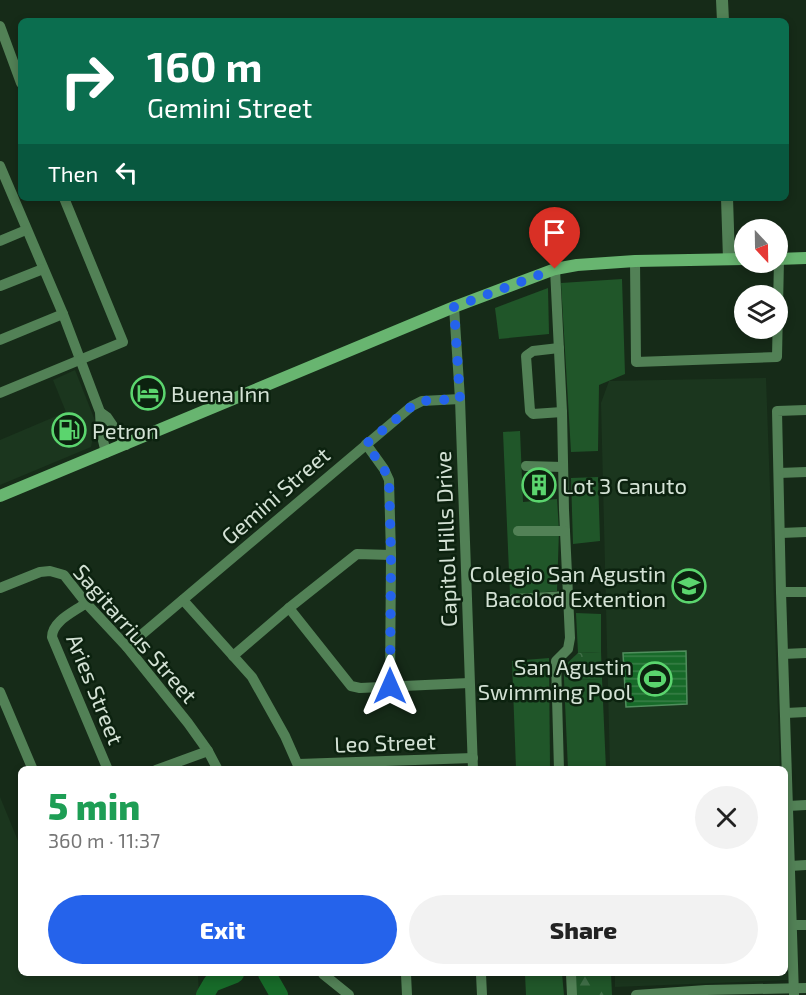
<!DOCTYPE html>
<meta charset="utf-8">
<style>
body{margin:0;font-family:"Exo 2",sans-serif;background:#f2f2f2;color:#222;height:100vh;display:flex;flex-direction:column;font-size:22px;white-space:nowrap}
*{box-sizing:border-box;margin:0}
p{font-size:20px;color:#767676}
.icon{flex:none;width:33px;height:33px;fill:none;stroke:currentColor;stroke-width:2;stroke-linecap:round;stroke-linejoin:round}
.map{position:relative;flex:1;overflow:hidden}
.sheet{position:absolute;left:18px;top:766px;width:770px;height:210px;display:flex;flex-direction:column;background:#fff;border-radius:9px;box-shadow:0 3px 9px #0003}
.sheet>*{flex:none}
.hud{position:absolute;left:18px;top:18px;width:771px;height:183px;border-radius:9px;box-shadow:0 3px 9px #0003;background:#0b6e4f;color:#fff;overflow:hidden}
.needle{width:39px;rotate:158deg}
.fabs{position:absolute;left:734px;top:219px;display:grid;gap:12px}
.fabs a{display:grid;place-items:center;width:54px;height:54px;border-radius:50%;background:#fff;box-shadow:0 3px 9px #0003;font-size:30px}
.pin{position:absolute;display:grid;place-items:center;width:51px;height:51px;color:#fff;margin:-62px -26px;border-radius:50% 50% 50% 0;rotate:-45deg;box-shadow:0 0 6px #0007}
.pin .icon{rotate:45deg}
.me{position:absolute;width:66px;margin:-33px;rotate:0deg;stroke-linejoin:round;filter:drop-shadow(0 0 4px #0008)}
.turn{display:flex;align-items:center;gap:21px;height:126px;padding:0 30px;font-size:27px}
.turn .icon{width:78px;height:78px;stroke-width:2.5}
.turn b{display:block;font-size:42px;line-height:51px}
.then{display:flex;align-items:center;height:57px;padding:0 30px;background:#0003;gap:12px;font-size:22px}
.round{display:grid;place-items:center;flex:none;width:63px;height:63px;border-radius:32px;background:#f2f2f2}
.summary{display:flex;align-items:center;justify-content:space-between;height:102px;padding:0 30px}
h1{font-size:36px;font-weight:800;line-height:45px;color:#1e9e55}
.action{display:flex;gap:12px;margin-top:auto;padding:12px 30px}
.action a{flex:1;height:69px;border-radius:36px;background:#2563eb;color:#fff;font-size:24px;font-weight:800;line-height:69px;text-align:center}
.action a+a{background:#f2f2f2;color:#222}
.map>svg:first-child{display:block}
.built{fill:#1b361e}
.green{fill:#205629}
.forest{fill:url(#forest-firs)}
.park{fill:url(#park-crowns)}
.water{fill:url(#water-rules);stroke:#508e5d;stroke-width:1.5}
.lines{fill:none;stroke-linecap:round;stroke-linejoin:round}
.river{stroke:#176a29;stroke-width:18}
.minor{stroke:#528156;stroke-width:10}
.tertiary{stroke:#528156;stroke-width:12}
.secondary{stroke:#68b570;stroke-width:12}
.route{stroke:#2563eb;stroke-width:10;stroke-dasharray:0 18}
.labels{text-anchor:middle;dominant-baseline:central;stroke-width:5;stroke-linejoin:round;paint-order:stroke}
.poi-label{font-size:22px;fill:#d4e2d5;stroke:#0c220f;text-anchor:start}
.street-label{font-size:22px;fill:#d4e2d5;stroke:#0c220f}
</style>
<div class="map">
<svg width="806" height="995" viewBox="0 0 806 995">
<defs>
<pattern id="forest-firs" width="22" height="20" patternUnits="userSpaceOnUse" patternTransform="scale(1.5)"><rect width="22" height="20" fill="#205629"/><path d="M5 1l3.5 6h-7zM16 11l3.5 6h-7z" fill="#406e47"/></pattern>
<pattern id="park-crowns" width="20" height="18" patternUnits="userSpaceOnUse" patternTransform="scale(1.5)"><rect width="20" height="18" fill="#205629"/><path d="M2 6a3 3 0 1 1 6 0M12 15a3 3 0 1 1 6 0" fill="none" stroke="#406e47"/></pattern>
<pattern id="water-rules" width="6" height="5" patternUnits="userSpaceOnUse" patternTransform="scale(1.5)"><rect width="6" height="5" fill="#176a29"/><path d="M0 2.5h6" fill="none" stroke="#387f47"/></pattern>
</defs>
<rect width="100%" height="100%" fill="#162b18"/>
<g class="built">
<path d="M75,370L96,423L91,447L0,485V440L66,412L53,380Z"/>
<path d="M766,378L780,769H610L601,403L609,381Z"/>
<path d="M0,797L21,848V974H198L199,995H0Z"/>
<path d="M785,885L788,980L615,987V974H784Z"/>
</g>
<g class="green">
<path d="M622,279L625,374L599,385L598,451L571,452L561,283Z"/>
<path d="M548,288L549,334L499,339L495,308Z"/>
<path d="M520,431L523,502L557,499L559,530L557,591L510,595L503,432Z"/>
<path d="M598,477L600,541L573,544L571,478Z"/>
<path d="M576,613L601,614V652L578,653Z"/>
<path d="M549,658L550,769H516L512,661Z"/>
<path d="M602,679L606,769H568L564,680Z"/>
<path d="M525,974H562L564,995H526Z"/>
</g>
<path class="forest" d="M574,974H611L612,995H575Z"/>
<path class="park" d="M601,652L602,679L564,680V666L578,653Z"/>
<path class="water" d="M686,651L687,704L626,707L623,653Z"/>
<g class="lines">
<g class="river">
<path d="M267,974L279,995"/>
<path d="M205,995L212,983L235,974"/>
</g>
<g class="minor">
<path d="M0,26L21,83"/>
<path d="M0,166L63,314L100,412L101,432L106,453"/>
<path d="M0,241L26,230"/>
<path d="M635,261L636,362L777,357L779,259"/>
<path d="M555,269L562,412L564,510L570,638L568,649L556,661L559,770"/>
<path d="M0,286L43,269"/>
<path d="M454,307L460,399L473,770"/>
<path d="M0,340L63,314"/>
<path d="M559,348L533,351L526,356L530,411L533,414L562,412"/>
<path d="M0,393L123,342L64,198"/>
<path d="M100,412L107,417L126,445"/>
<path d="M366,444L384,469L389,480L391,555L390,686"/>
<path d="M526,466L563,467"/>
<path d="M779,473L806,472"/>
<path d="M518,531H565"/>
<path d="M781,533L806,532"/>
<path d="M0,588L40,572L50,571L64,575L86,603L127,647L188,723L208,751L218,770"/>
<path d="M781,592H806"/>
<path d="M513,599L567,596"/>
<path d="M183,600L252,677L285,736L300,770"/>
<path d="M86,603C74,612 52,621 52,637L108,770"/>
<path d="M289,608L351,686L360,688L469,683"/>
<path d="M127,647L412,406L422,401L460,399"/>
<path d="M783,654L806,653"/>
<path d="M233,656L289,608L357,554L391,555"/>
<path d="M0,692L33,770"/>
<path d="M786,713L806,712"/>
<path d="M298,764L473,758"/>
<path d="M156,770L208,751"/>
<path d="M788,806L806,805"/>
<path d="M790,866L806,865"/>
<path d="M792,925H806"/>
<path d="M323,974L349,995"/>
<path d="M406,974L407,995"/>
<path d="M481,974L482,995"/>
<path d="M571,974L572,995"/>
<path d="M636,995L706,990L806,988"/>
<path d="M794,995L781,592L777,411L806,410"/>
</g>
<g class="tertiary">
<path d="M722,0L723,21"/>
<path d="M727,198L729,259"/>
</g>
<g class="secondary">
<path d="M777,259L806,258"/>
<path d="M0,496L454,307L555,269L577,265L635,261L744,259"/>
</g>
</g>
<g class="lines">
<path class="route" d="M390,686L391,555L389,480L384,469L366,444L412,406L422,401L460,399L454,307L555,269"/>
</g>
<defs>
<symbol id="hotel-ring" viewBox="-11 -11 22 22"><circle r="9.5" fill="#0c220f" stroke="#5bd56e" stroke-width="1.5"/><path d="M-6-4.5h1.5V1H6V5H4.5V3h-9V5H-6ZM-4 0a1.8 1.8 0 1 1 3.6 0ZM.5 0V-2.5h3Q6-2.5 6 0Z" fill="#5bd56e"/></symbol>
<symbol id="fuel-ring" viewBox="-11 -11 22 22"><circle r="9.5" fill="#0c220f" stroke="#5bd56e" stroke-width="1.5"/><path d="M-5.5-6h7V0h2V4h1.3V-2.5L3-4.5l.8-.8L6-3V5H2.5V1h-1V6h-7ZM-4.2-4.7v3.2H.2V-4.7Z" fill="#5bd56e"/></symbol>
<symbol id="building-ring" viewBox="-11 -11 22 22"><circle r="9.5" fill="#0c220f" stroke="#5bd56e" stroke-width="1.5"/><path d="M-4-6H4V6H1V3H-1V6H-4ZM-2.5-4.3h1.7v1.8h-1.7ZM.8-4.3h1.7v1.8H.8ZM-2.5-1h1.7V.8h-1.7ZM.8-1h1.7V.8H.8Z" fill="#5bd56e"/></symbol>
<symbol id="university-ring" viewBox="-11 -11 22 22"><circle r="9.5" fill="#0c220f" stroke="#5bd56e" stroke-width="1.5"/><path d="M0-5L7-2L0 1L-7-2ZM-4 1L0 2.5L4 1V4Q0 6-4 4Z" fill="#5bd56e"/></symbol>
<symbol id="stadium-ring" viewBox="-11 -11 22 22"><circle r="9.5" fill="#0c220f" stroke="#5bd56e" stroke-width="1.5"/><path d="M0-5a6.5 5 0 1 0 0 10a6.5 5 0 1 0 0-10ZM-3.5-1.8h7v3.6h-7Z" fill="#5bd56e"/></symbol>
</defs>
<g fill-rule="evenodd">
<use href="#hotel-ring" x="129" y="374" width="38" height="38"/>
<use href="#fuel-ring" x="50" y="411" width="38" height="38"/>
<use href="#building-ring" x="520" y="466" width="38" height="38"/>
<use href="#university-ring" x="670" y="567" width="38" height="38"/>
<use href="#stadium-ring" x="636" y="660" width="38" height="38"/>
</g>
<g class="labels">
<g class="poi-label">
<text x="171" y="393">Buena Inn</text>
<text x="92" y="430">Petron</text>
<text x="562" y="485">Lot 3 Canuto</text>
<text x="666" y="573" text-anchor="end">Colegio San Agustin<tspan x="666" dy="25">Bacolod Extention</tspan></text>
<text x="632" y="666" text-anchor="end">San Agustin<tspan x="632" dy="25">Swimming Pool</tspan></text>
</g>
<g class="street-label">
<text transform="translate(275 495) rotate(-41)">Gemini Street</text>
<text transform="translate(445 539) rotate(-92)">Capitol Hills Drive</text>
<text transform="translate(136 633) rotate(49)">Sagitarrius Street</text>
<text transform="translate(96 689) rotate(68)">Aries Street</text>
<text transform="translate(385 742) rotate(-2)">Leo Street</text>
</g>
</g>
</svg>
<div class="fabs">
<a><svg class="needle" viewBox="-14 -14 28 28"><path d="M0-13l5 13h-10z" fill="#e53935"/><path d="M0 13l5-13h-10z" fill="#767676"/></svg></a>
<a><svg class="icon" aria-label="layers" viewBox="0 0 24 24"><path d="M12 4l9 5-9 5-9-5zM3 14l9 5 9-5"/></svg></a>
</div>
<div class="pin" style="left:555px;top:269px;background:#d93025"><svg class="icon" aria-label="arrive" viewBox="0 0 24 24"><path d="M6 21V4h12l-3 4 3 4H6"/></svg></div>
<svg class="me" style="left:390px;top:686px" viewBox="-20 -20 40 40"><path d="M0-17L14 15 0 8-14 15z" fill="#2563eb" stroke="#fff" stroke-width="4"/></svg>
<div class="hud">
<div class="turn"><svg class="icon" aria-label="right" viewBox="0 0 24 24"><path d="M7 20v-9h11M14 6l5 5-5 5"/></svg><div><b>160 m</b>Gemini Street</div></div>
<div class="then">Then<svg class="icon" aria-label="left" viewBox="0 0 24 24"><path d="M17 20v-9H6M10 6l-5 5 5 5"/></svg></div>
</div>
<section class="sheet">
<div class="summary"><div><h1>5 min</h1><p>360 m · 11:37</p></div><a class="round"><svg class="icon" aria-label="close" viewBox="0 0 24 24"><path d="M6 6l12 12M18 6L6 18"/></svg></a></div>
<div class="action"><a>Exit</a><a>Share</a></div>
</section>
</div>
